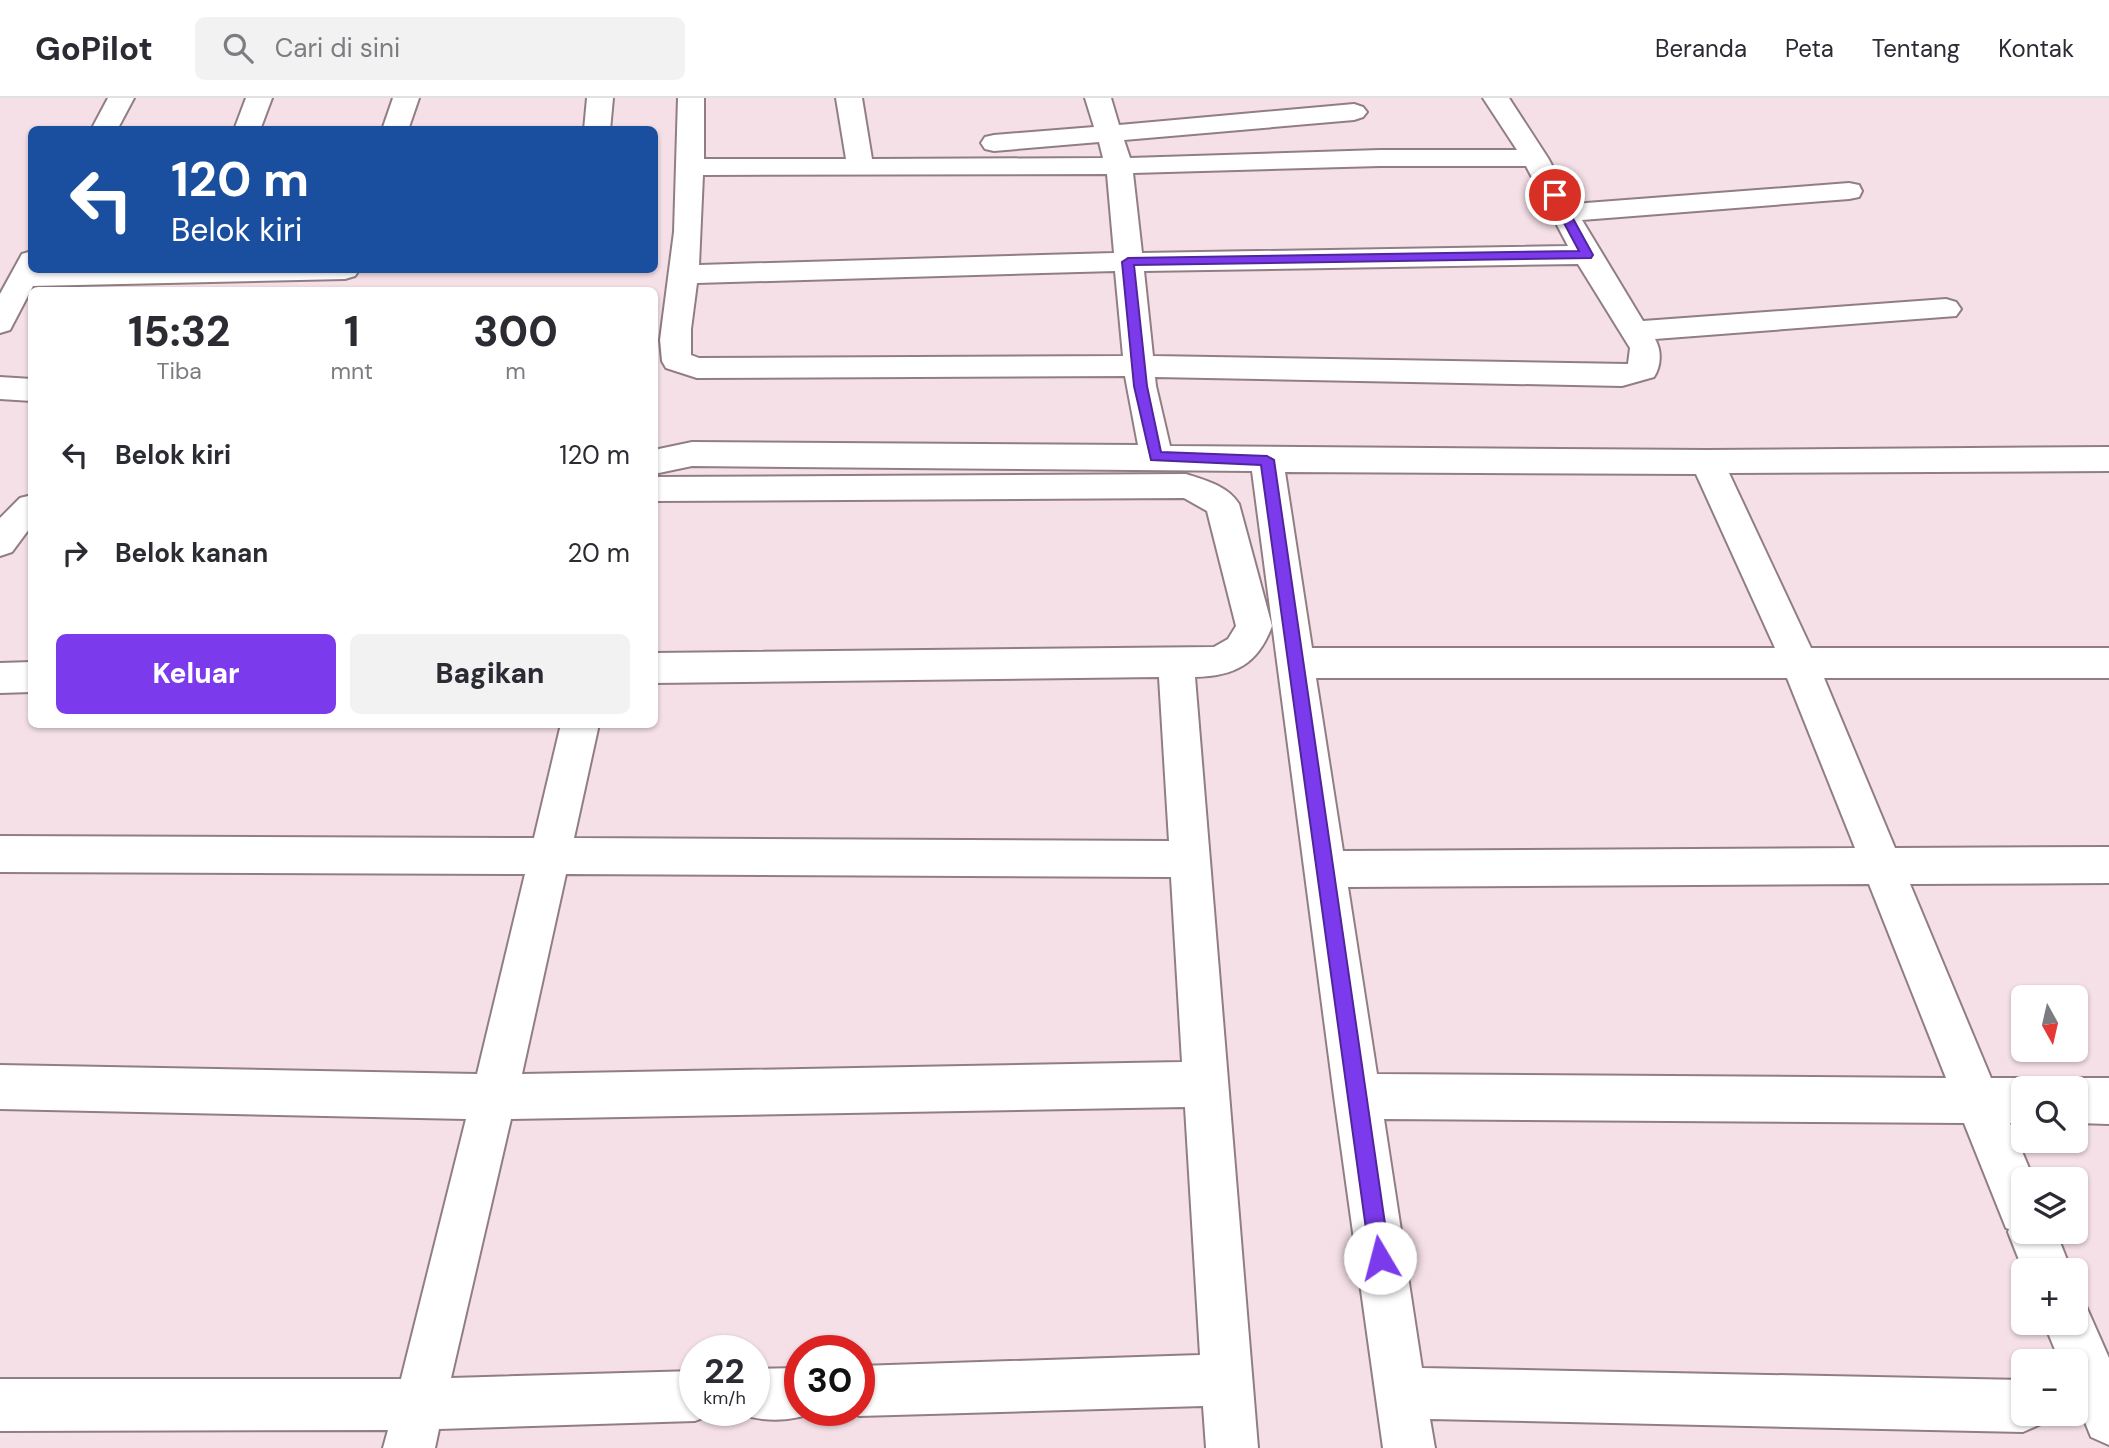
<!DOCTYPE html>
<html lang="id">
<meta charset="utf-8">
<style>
body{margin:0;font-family:"DM Sans",sans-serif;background:#f2f2f3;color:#2b2b33;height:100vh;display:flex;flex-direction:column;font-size:26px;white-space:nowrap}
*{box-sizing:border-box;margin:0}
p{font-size:23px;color:#7c7c81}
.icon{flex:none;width:38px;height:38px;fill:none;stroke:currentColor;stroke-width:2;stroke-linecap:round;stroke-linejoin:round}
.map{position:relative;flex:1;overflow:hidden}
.drawer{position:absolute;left:28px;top:189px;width:630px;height:441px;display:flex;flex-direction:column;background:#fff;border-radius:10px;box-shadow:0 2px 5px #0004}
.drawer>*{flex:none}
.guide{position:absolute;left:28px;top:28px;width:630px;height:147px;border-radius:10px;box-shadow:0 2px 5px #0004;background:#1a4fa0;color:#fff;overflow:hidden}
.needle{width:46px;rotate:172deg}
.fabs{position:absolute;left:2011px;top:887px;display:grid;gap:14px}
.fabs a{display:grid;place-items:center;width:77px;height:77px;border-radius:10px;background:#fff;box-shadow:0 2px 5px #0004;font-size:35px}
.speed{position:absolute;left:679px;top:1237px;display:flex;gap:14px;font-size:35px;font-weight:700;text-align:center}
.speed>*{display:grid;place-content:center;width:91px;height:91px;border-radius:50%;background:#fff;box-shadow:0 2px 5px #0004;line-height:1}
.speed small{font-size:18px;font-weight:400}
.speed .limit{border:10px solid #d22;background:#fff;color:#111}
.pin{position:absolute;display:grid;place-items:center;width:60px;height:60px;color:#fff;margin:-30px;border:4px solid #fff;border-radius:50%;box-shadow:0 2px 7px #0007}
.me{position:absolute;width:77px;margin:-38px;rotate:352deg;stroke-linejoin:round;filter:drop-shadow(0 0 5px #0008)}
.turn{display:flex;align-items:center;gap:24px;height:147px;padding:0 28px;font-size:32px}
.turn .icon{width:91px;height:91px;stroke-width:2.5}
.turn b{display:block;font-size:49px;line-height:60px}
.eta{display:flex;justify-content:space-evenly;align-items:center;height:119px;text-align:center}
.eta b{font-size:42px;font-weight:800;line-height:49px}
.action{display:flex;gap:14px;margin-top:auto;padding:14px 28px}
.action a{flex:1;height:80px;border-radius:10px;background:#7c3aed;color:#fff;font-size:28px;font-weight:800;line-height:80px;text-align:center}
.action a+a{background:#f2f2f3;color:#2b2b33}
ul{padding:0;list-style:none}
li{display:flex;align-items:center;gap:21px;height:98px;padding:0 28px}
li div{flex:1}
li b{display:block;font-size:26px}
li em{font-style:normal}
header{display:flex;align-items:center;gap:42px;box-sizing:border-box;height:98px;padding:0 35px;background:#fff;border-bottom:2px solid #e1e1e2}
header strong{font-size:33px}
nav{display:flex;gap:38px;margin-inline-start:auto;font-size:24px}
.search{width:490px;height:63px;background:#f2f2f3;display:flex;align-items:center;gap:18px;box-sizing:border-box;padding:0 24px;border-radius:10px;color:#7c7c81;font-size:26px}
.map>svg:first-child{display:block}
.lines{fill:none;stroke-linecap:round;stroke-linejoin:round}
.minor-casing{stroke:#917e84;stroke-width:4}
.minor{fill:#fff;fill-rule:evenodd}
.route{fill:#7c3aed;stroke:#51269a;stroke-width:2}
</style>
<header>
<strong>GoPilot</strong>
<div class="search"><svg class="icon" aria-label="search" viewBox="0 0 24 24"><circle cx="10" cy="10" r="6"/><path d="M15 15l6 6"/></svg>Cari di sini</div>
<nav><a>Beranda</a><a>Peta</a><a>Tentang</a><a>Kontak</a></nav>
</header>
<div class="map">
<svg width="2109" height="1350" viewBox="0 0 2109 1350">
<rect width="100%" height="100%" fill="#f4e0e6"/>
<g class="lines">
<defs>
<g id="minor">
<path d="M108,0H134L117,32H91Z"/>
<path d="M246,0H272L260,32H234Z"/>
<path d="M393,0H419L408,32H382Z"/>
<path d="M587,0H613L610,32H584Z"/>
<path d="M678,0H704V61H846L836,0H862L872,61L1103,60L1099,44L994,53L985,51L981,45L985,39L994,37L1094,29L1085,0H1111L1119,27L1354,6L1363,9L1367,14L1363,19L1354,22L1124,42L1130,60L1380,52H1517L1483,0H1509L1548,60L1573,106L1849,85L1859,87L1862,93L1859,99L1849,101L1582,122L1643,223L1946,201L1956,204L1961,211L1956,218L1655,241C1662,253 1661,268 1654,279L1622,288L1155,279L1156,288L1170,348L1707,352L2109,349V373L1729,375L1811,550H2109V580H1824L1895,750L2109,749V785L1910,786L1991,980H2023L2039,987L2040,990H2023V1026L2010,1025L2034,1082H2023V1134H2056L2071,1172H2023L2008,1134L2009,1131L2006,1130L1964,1025L1384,1021L1422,1270L2023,1282V1316H2045L2041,1326L2023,1334L1430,1321L1435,1350H1383L1334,998L1252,373L692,368L654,376V352L692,344L1138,347L1125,278L697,280L666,270L662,263L660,242L674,134ZM1380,68H1526L1568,148L1142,155L1133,75ZM1107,76L1114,155L699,167L703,77ZM1578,166L1630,250L1628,266L1153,258L1144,173ZM1115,173L1123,258L699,260L691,257V231L697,185ZM1285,374L1696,376L1775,550H1312ZM1316,580H1787L1855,750L1343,753ZM1869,786L1946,980L1377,976L1348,789Z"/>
<path d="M32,153V172H359L355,178L345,181L33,188L10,232L0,235V196L22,156Z"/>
<path d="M0,279L32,281V303L0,301Z"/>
<path d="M1186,376C1205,382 1228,388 1239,406L1272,528C1258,566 1235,578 1195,579L1258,1350H1206L1203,1308L859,1318L845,1312H859V1268L1200,1257L1185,1009L511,1021L451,1280L695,1273V1312H714L713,1316L695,1323L439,1331L435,1350H383L388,1332L0,1333V1281H401L466,1021L0,1011V967L477,976L525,776L0,774V738L534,740L561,626H599L574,740L1169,743L1159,579L654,585V555L1214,549L1228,541L1236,528L1207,413L1184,400L654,403V379ZM566,776L1171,779L1182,964L522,976Z"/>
<path d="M32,397V427L12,454L0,458V420L20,400Z"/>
<path d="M32,564V594L0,595V565Z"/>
<path d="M2076,980H2109V1026L2076,1025V990H2059L2060,987Z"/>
<path d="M2076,1203L2086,1208L2109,1260V1347L2091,1339L2076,1302V1264H2060L2044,1225H2076Z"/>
<path d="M800,1270V1312L818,1313C792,1324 762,1325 736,1314L754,1312V1271Z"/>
</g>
</defs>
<use href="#minor" class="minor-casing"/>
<use href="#minor" class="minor"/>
</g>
<path class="route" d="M1555,93L1560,97L1593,157L1591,160L1134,167L1147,288L1161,354L1267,358L1274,362L1390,1160L1387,1167L1380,1170L1373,1167L1370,1160L1261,367L1151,362L1134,288L1122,164L1128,160L1579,153L1549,97Z"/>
</svg>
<div class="fabs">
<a><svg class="needle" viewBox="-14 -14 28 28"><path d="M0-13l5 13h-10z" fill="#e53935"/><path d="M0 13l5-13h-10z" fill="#7c7c81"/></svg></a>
<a><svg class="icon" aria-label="search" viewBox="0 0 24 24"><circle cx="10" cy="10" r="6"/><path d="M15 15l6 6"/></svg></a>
<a><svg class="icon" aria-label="layers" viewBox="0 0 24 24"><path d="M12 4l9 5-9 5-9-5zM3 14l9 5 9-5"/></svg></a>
<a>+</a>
<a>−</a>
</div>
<div class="speed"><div>22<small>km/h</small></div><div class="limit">30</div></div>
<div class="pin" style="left:1555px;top:97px;background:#d93025"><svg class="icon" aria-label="arrive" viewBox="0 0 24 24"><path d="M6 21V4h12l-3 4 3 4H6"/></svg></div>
<svg class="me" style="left:1380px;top:1160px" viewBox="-20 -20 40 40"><circle r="19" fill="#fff"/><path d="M0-13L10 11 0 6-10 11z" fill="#7c3aed"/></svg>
<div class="guide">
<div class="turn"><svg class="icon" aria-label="left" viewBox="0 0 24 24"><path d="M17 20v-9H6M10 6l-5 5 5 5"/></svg><div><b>120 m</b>Belok kiri</div></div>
</div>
<section class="drawer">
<div class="eta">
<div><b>15:32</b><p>Tiba</p></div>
<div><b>1</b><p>mnt</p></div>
<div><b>300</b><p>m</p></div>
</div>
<ul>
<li><svg class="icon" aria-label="left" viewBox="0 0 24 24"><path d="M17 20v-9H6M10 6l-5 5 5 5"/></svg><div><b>Belok kiri</b></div><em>120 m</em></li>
<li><svg class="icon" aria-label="right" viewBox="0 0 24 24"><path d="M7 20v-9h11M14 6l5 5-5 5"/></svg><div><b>Belok kanan</b></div><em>20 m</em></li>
</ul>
<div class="action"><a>Keluar</a><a>Bagikan</a></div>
</section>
</div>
